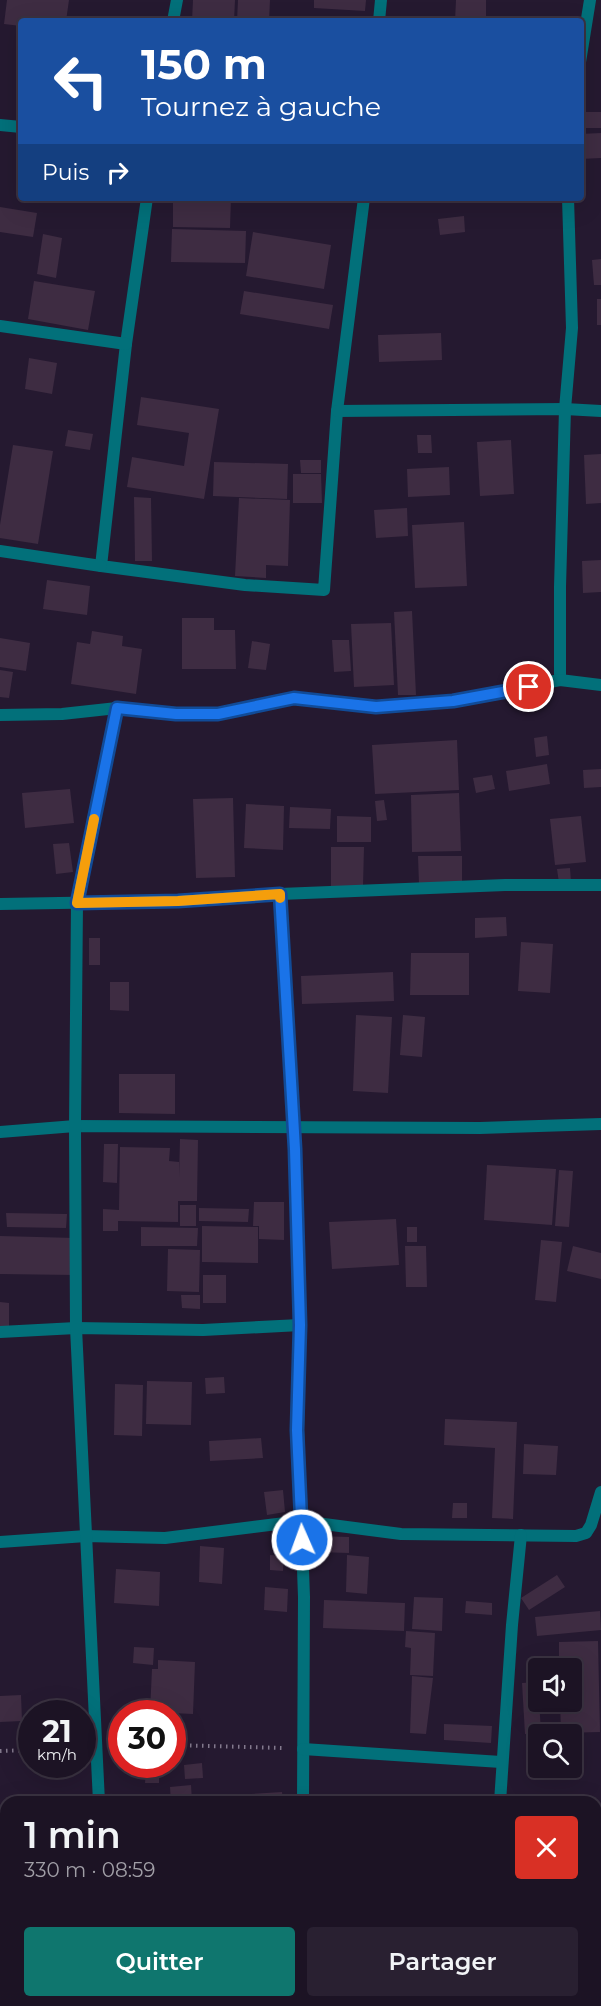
<!DOCTYPE html>
<html lang="fr">
<meta charset="utf-8">
<style>
body{margin:0;font-family:Montserrat,sans-serif;background:#292031;color:#f1f3f6;height:100vh;display:flex;flex-direction:column;font-size:22px;white-space:nowrap}
*{box-sizing:border-box;margin:0}
p{font-size:20px;color:#a09ea6}
.icon{flex:none;width:33px;height:33px;fill:none;stroke:currentColor;stroke-width:2;stroke-linecap:round;stroke-linejoin:round}
.map{position:relative;flex:1;overflow:hidden}
.side{position:absolute;left:0px;top:1796px;width:602px;height:212px;display:flex;flex-direction:column;background:#1c1324;border-radius:18px 18px 0 0;box-shadow:0 6px 24px #0002,0 0 0 2px #3a3241}
.side>*{flex:none}
.top-card{position:absolute;left:18px;top:18px;width:566px;height:183px;border-radius:6px;box-shadow:0 6px 24px #0002,0 0 0 2px #3a3241;background:#1a4fa0;color:#fff;overflow:hidden}
.controls{position:absolute;left:528px;top:1658px;display:grid;gap:12px}
.controls a{display:grid;place-items:center;width:54px;height:54px;border-radius:6px;background:#1c1324;box-shadow:0 6px 24px #0002,0 0 0 2px #3a3241;font-size:30px}
.speed{position:absolute;left:18px;top:1700px;display:flex;gap:12px;font-size:30px;font-weight:700;text-align:center}
.speed>*{display:grid;place-content:center;width:78px;height:78px;border-radius:50%;background:#1c1324;box-shadow:0 6px 24px #0002,0 0 0 2px #3a3241;line-height:1}
.speed small{font-size:15px;font-weight:400}
.speed .limit{border:9px solid #d22;background:#fff;color:#111}
.pin{position:absolute;display:grid;place-items:center;width:51px;height:51px;color:#fff;margin:-26px;border:3px solid #fff;border-radius:50%;box-shadow:0 2px 6px #0007}
.me{position:absolute;width:66px;margin:-33px;rotate:358deg;stroke-linejoin:round;filter:drop-shadow(0 0 4px #0008)}
.turn{display:flex;align-items:center;gap:21px;height:126px;padding:0 24px;font-size:27px}
.turn .icon{width:78px;height:78px;stroke-width:2.5}
.turn b{display:block;font-size:42px;line-height:51px}
.then{display:flex;align-items:center;height:57px;padding:0 24px;background:#0003;gap:12px;font-size:22px}
.round{display:grid;place-items:center;flex:none;width:63px;height:63px;border-radius:6px;background:#292031}
.head{display:flex;align-items:center;justify-content:space-between;height:102px;padding:0 24px}
h1{font-size:36px;font-weight:600;line-height:45px}
.action{display:flex;gap:12px;margin-top:auto;padding:12px 24px}
.action a{flex:1;height:69px;border-radius:6px;background:#0f766e;color:#fff;font-size:24px;font-weight:600;line-height:69px;text-align:center}
.action a+a{background:#292031;color:#f1f3f6}
.map>svg:first-child{display:block}
.building{fill:#3e2c42}
.lines{fill:none;stroke-linecap:round;stroke-linejoin:round}
.path{stroke:#83798d;stroke-width:4;stroke-dasharray:1.5 4.5;stroke-linecap:butt}
.street{stroke:#02707a;stroke-width:12}
.route-casing{stroke:#114b97;stroke-width:15}
.route{stroke:#1a73e8;stroke-width:10}
.slow{stroke:#f59e0b;stroke-width:10}
</style>
<div class="map">
<svg width="601" height="2006" viewBox="0 0 601 2006">
<rect width="100%" height="100%" fill="#251930"/>
<g class="building">
<path d="M7,0H69L66,21H21V26L4,24Z"/>
<path d="M193,0H235L234,21H192Z"/>
<path d="M238,0H270L269,21H237Z"/>
<path d="M314,0H366L365,11L314,8Z"/>
<path d="M456,0H486V21H455Z"/>
<path d="M582,112H601V128H583Z"/>
<path d="M601,133V158L580,159V134Z"/>
<path d="M173,198H231L230,228L173,227Z"/>
<path d="M0,207L37,213L33,237L0,232Z"/>
<path d="M464,216L465,232L440,235L438,219Z"/>
<path d="M172,229L246,231L245,263L171,262Z"/>
<path d="M253,232L331,245L324,289L246,276Z"/>
<path d="M43,234L62,238L56,278L37,274Z"/>
<path d="M601,259V285H594L592,260Z"/>
<path d="M34,281L95,291L88,330L28,319Z"/>
<path d="M244,291L333,305L329,329L240,314Z"/>
<rect x="597" y="299" width="4" height="26"/>
<path d="M441,333L442,360L379,362L378,335Z"/>
<path d="M29,358L57,363L52,394L25,389Z"/>
<path d="M141,397L219,409L204,499L127,487L132,457L184,466L189,433L137,425Z"/>
<path d="M68,430L93,434L90,450L65,446Z"/>
<path d="M417,435H431L432,453H418Z"/>
<path d="M511,440L514,494L480,496L477,442Z"/>
<path d="M13,445L53,451L38,544L0,538V525Z"/>
<path d="M601,454V503L586,504L584,455Z"/>
<path d="M300,460H321V473H301Z"/>
<path d="M214,462L288,464L287,499L213,496Z"/>
<path d="M449,467L450,495L408,497L407,469Z"/>
<path d="M293,474H321L322,503H293Z"/>
<path d="M134,497L151,498L152,561H135Z"/>
<path d="M239,498L290,500L288,566L266,565V578L235,576Z"/>
<path d="M407,508L408,536L376,538L374,510Z"/>
<path d="M464,522L467,586L415,588L412,525Z"/>
<path d="M601,560V592L583,593L582,561Z"/>
<path d="M47,580L90,586L87,615L43,609Z"/>
<path d="M412,611L416,695H398L394,612Z"/>
<path d="M182,618H214V630H235L236,669H182Z"/>
<path d="M391,623L394,685L354,687L351,624Z"/>
<path d="M92,631L123,636L122,646L142,649L136,694L71,684L77,642L90,644Z"/>
<path d="M0,638L30,643L26,671L0,667Z"/>
<path d="M332,640H349L351,671L334,672Z"/>
<path d="M252,641L270,644L266,670L248,668Z"/>
<path d="M0,670L13,672L9,698L0,697Z"/>
<path d="M547,736L549,755L536,757L534,738Z"/>
<path d="M457,740L459,790L375,794L372,745Z"/>
<path d="M547,764L550,784L509,791L506,771Z"/>
<path d="M601,769V787L584,788L583,770Z"/>
<path d="M492,775L495,789L476,793L473,778Z"/>
<path d="M70,789L74,823L25,828L22,793Z"/>
<path d="M459,793L461,851L412,852L411,795Z"/>
<path d="M233,798L235,877L196,878L193,799Z"/>
<path d="M384,800L387,820L377,821L375,801Z"/>
<path d="M246,804L284,806L283,850L244,848Z"/>
<path d="M290,807L331,809L330,829L289,828Z"/>
<path d="M337,816L371,817V842H337Z"/>
<path d="M581,816L586,862L555,865L550,819Z"/>
<path d="M69,843L73,872L56,874L53,844Z"/>
<path d="M331,847H364L363,886H331Z"/>
<path d="M418,856H462V883L419,884Z"/>
<path d="M570,868L571,882L559,883L557,869Z"/>
<path d="M506,917L507,936L475,938V918Z"/>
<rect x="89" y="938" width="11" height="27"/>
<path d="M521,942L553,944L550,993L518,991Z"/>
<path d="M411,953H469V995H410Z"/>
<path d="M393,972L394,1001L302,1004L301,976Z"/>
<path d="M110,982H129V1011L110,1010Z"/>
<path d="M356,1015L392,1017L388,1093L353,1091Z"/>
<path d="M403,1015L425,1017L422,1057L400,1055Z"/>
<path d="M119,1074H175V1114L119,1113Z"/>
<path d="M180,1139L198,1140L197,1201H178V1222L118,1221V1231H103V1209L119,1210L120,1147L170,1148L169,1161L179,1162V1177Z"/>
<path d="M104,1144H118L117,1183L103,1182Z"/>
<path d="M487,1165L556,1169L552,1225L484,1220Z"/>
<path d="M559,1170L573,1171L569,1227L555,1226Z"/>
<path d="M254,1202H284V1240L259,1239V1226H253Z"/>
<rect x="180" y="1205" width="16" height="21"/>
<path d="M199,1208L249,1209L248,1222L199,1221Z"/>
<path d="M6,1213L67,1214L66,1228L7,1227Z"/>
<path d="M396,1219L399,1265L332,1269L329,1222Z"/>
<path d="M202,1226L258,1227V1263L202,1262Z"/>
<path d="M141,1227L198,1228L197,1246H141Z"/>
<rect x="407" y="1227" width="10" height="15"/>
<path d="M0,1236L75,1238L74,1275L0,1274Z"/>
<path d="M541,1240L562,1242L556,1302L535,1300Z"/>
<path d="M405,1246H426L427,1287H406Z"/>
<path d="M573,1246L601,1253V1279L567,1271Z"/>
<path d="M168,1249L200,1250L199,1292L167,1291Z"/>
<rect x="203" y="1275" width="23" height="28"/>
<path d="M181,1295H200V1309L182,1308Z"/>
<path d="M0,1302L9,1303V1327H0Z"/>
<path d="M224,1377L225,1393L206,1394L205,1378Z"/>
<path d="M147,1381L192,1382L191,1425L146,1424Z"/>
<path d="M115,1384L143,1385L142,1436L114,1435Z"/>
<path d="M445,1419L517,1422L513,1519L492,1518L495,1448L444,1445Z"/>
<path d="M261,1438L263,1458L210,1461L209,1441Z"/>
<path d="M524,1444L558,1446L556,1475L523,1474Z"/>
<path d="M283,1490L285,1512L267,1515L264,1492Z"/>
<path d="M453,1503H467V1518H452Z"/>
<path d="M317,1536L349,1537V1553L317,1552Z"/>
<path d="M200,1546L224,1548L222,1584L199,1582Z"/>
<path d="M270,1555L284,1556L283,1571L270,1570Z"/>
<path d="M347,1555L369,1557L367,1594L346,1592Z"/>
<path d="M116,1569L160,1572L159,1606L114,1603Z"/>
<path d="M557,1575L565,1587L529,1610L521,1598Z"/>
<path d="M265,1587L288,1589L287,1612L264,1610Z"/>
<path d="M414,1597L443,1598L442,1631L412,1629Z"/>
<path d="M324,1600L405,1603L404,1631L323,1628Z"/>
<path d="M466,1601L492,1603V1615L465,1613Z"/>
<path d="M600,1611L601,1630L537,1636L535,1617Z"/>
<path d="M406,1631L435,1633L433,1676L410,1675L411,1648L405,1647Z"/>
<path d="M598,1641L600,1732L561,1733L560,1701H572V1668H559V1642Z"/>
<path d="M134,1647L154,1648L153,1665L133,1663Z"/>
<path d="M158,1660L195,1662L193,1714L150,1712L152,1669H158Z"/>
<path d="M412,1676L433,1678L426,1734L410,1733Z"/>
<path d="M538,1682L541,1733L525,1734L522,1683Z"/>
<path d="M21,1695L22,1721L0,1722V1696Z"/>
<path d="M444,1724L492,1726L491,1743L444,1740Z"/>
<path d="M202,1763L203,1778L185,1779L184,1765Z"/>
<path d="M146,1772L159,1773V1783H145Z"/>
<path d="M191,1785L192,1802H171L170,1787Z"/>
<path d="M282,1792L283,1802H251V1794Z"/>
<path d="M0,1892H4L2,1921H0Z"/>
<path d="M7,2001H51L50,2006H6Z"/>
<path d="M274,2001L275,2006H249V2002Z"/>
</g>
<g class="lines">
<g class="path">
<path d="M172,1745L283,1748"/>
<path d="M0,1751L32,1750"/>
</g>
<g class="street">
<path d="M173,21L177,0"/>
<path d="M379,21L381,0"/>
<path d="M580,62L590,0"/>
<path d="M0,125L21,127"/>
<path d="M147,198L126,344L101,566L245,585L324,590L337,411L364,198"/>
<path d="M0,326L126,344"/>
<path d="M337,411L565,409L601,411"/>
<path d="M0,551L101,566"/>
<path d="M560,680V587L565,409L572,328L568,198"/>
<path d="M0,715L62,714L117,708L176,714H218L294,698L376,707L453,701L560,680L601,685"/>
<path d="M280,894L294,1127L300,1325L298,1430L304,1597L303,1802"/>
<path d="M0,904L178,901L280,894L505,885H601"/>
<path d="M0,1132L75,1126L480,1128L601,1124"/>
<path d="M0,1332L76,1328L203,1330L300,1325"/>
<path d="M0,1542L86,1536L165,1538L301,1521L401,1534L576,1536L586,1533L591,1525L601,1492"/>
<path d="M303,1749L501,1762"/>
<path d="M99,1802L76,1328L75,1126L77,903L117,708"/>
<path d="M500,1802L512,1625L521,1535"/>
<path d="M498,2001L499,2006"/>
<path d="M100,2006V2001"/>
<path d="M302,2006V2001"/>
</g>
</g>
<g class="lines">
<defs>
<path id="route" d="M302,1540L297,1430L300,1325L295,1149L280,894L178,901L77,903L117,708L176,714H218L294,698L376,707L453,701L529,687"/>
</defs>
<use href="#route" class="route-casing"/>
<use href="#route" class="route"/>
<path class="slow" d="M94,819L77,903L178,901L280,894V898"/>
</g>
</svg>
<div class="controls">
<a><svg class="icon" aria-label="sound" viewBox="0 0 24 24"><path d="M4 9h4l5-4v14l-5-4H4zM17 9q2 3 0 6"/></svg></a>
<a><svg class="icon" aria-label="search" viewBox="0 0 24 24"><circle cx="10" cy="10" r="6"/><path d="M15 15l6 6"/></svg></a>
</div>
<div class="speed"><div>21<small>km/h</small></div><div class="limit">30</div></div>
<div class="pin" style="left:529px;top:687px;background:#d93025"><svg class="icon" aria-label="arrive" viewBox="0 0 24 24"><path d="M6 21V4h12l-3 4 3 4H6"/></svg></div>
<svg class="me" style="left:302px;top:1540px" viewBox="-20 -20 40 40"><circle r="17" fill="#1a73e8" stroke="#fff" stroke-width="3"/><path d="M0-11L8 9 0 5-8 9z" fill="#fff"/></svg>
<div class="top-card">
<div class="turn"><svg class="icon" aria-label="left" viewBox="0 0 24 24"><path d="M17 20v-9H6M10 6l-5 5 5 5"/></svg><div><b>150 m</b>Tournez à gauche</div></div>
<div class="then">Puis<svg class="icon" aria-label="right" viewBox="0 0 24 24"><path d="M7 20v-9h11M14 6l5 5-5 5"/></svg></div>
</div>
<section class="side">
<div class="head"><div><h1>1 min</h1><p>330 m · 08:59</p></div><a class="round" style="background:#d93025;color:#fff"><svg class="icon" aria-label="close" viewBox="0 0 24 24"><path d="M6 6l12 12M18 6L6 18"/></svg></a></div>
<div class="action"><a>Quitter</a><a>Partager</a></div>
</section>
</div>
